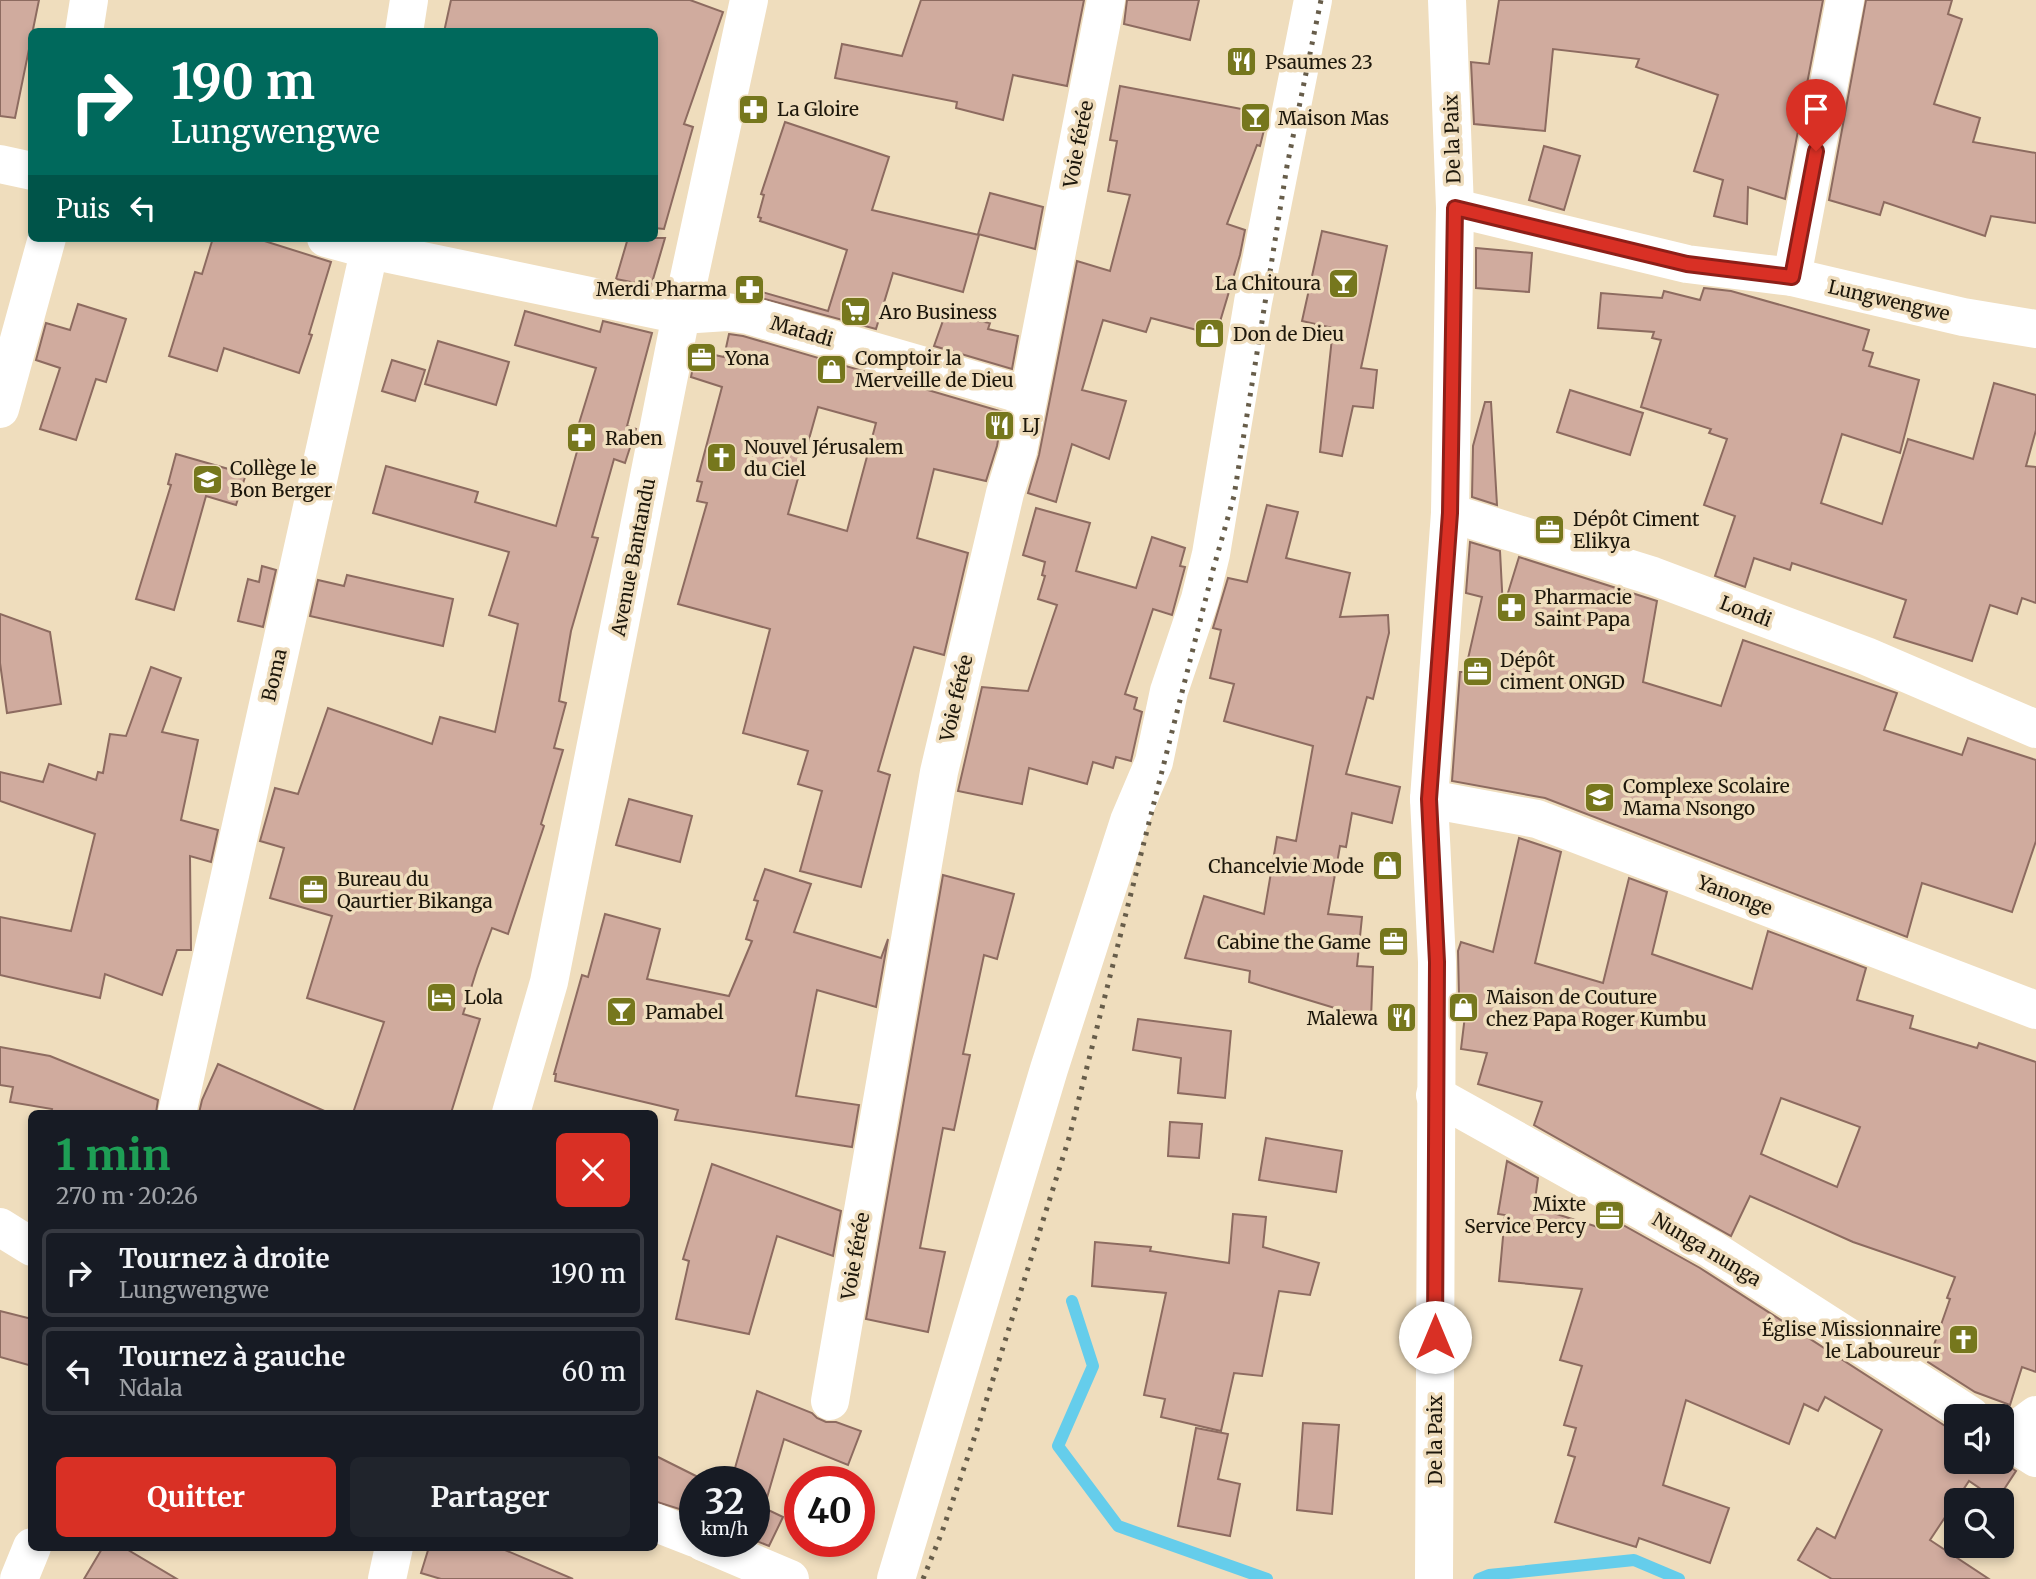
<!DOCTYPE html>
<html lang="fr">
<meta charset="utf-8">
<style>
body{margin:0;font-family:Merriweather,serif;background:#20242c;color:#f1f3f6;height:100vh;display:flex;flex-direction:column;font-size:26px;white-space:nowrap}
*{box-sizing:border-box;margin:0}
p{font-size:23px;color:#9ea1a6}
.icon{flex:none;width:38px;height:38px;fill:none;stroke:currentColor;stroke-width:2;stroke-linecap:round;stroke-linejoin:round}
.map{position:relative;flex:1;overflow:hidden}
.drawer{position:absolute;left:28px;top:1110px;width:630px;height:441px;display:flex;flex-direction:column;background:#171b24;border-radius:10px;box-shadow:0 4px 10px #0003}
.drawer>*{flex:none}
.guide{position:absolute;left:28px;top:28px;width:630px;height:214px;border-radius:10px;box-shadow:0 4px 10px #0003;background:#00695c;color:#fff;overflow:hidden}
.buttons{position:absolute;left:1944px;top:1404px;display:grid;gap:14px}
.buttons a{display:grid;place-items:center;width:70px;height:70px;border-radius:10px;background:#171b24;box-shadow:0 4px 10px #0003;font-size:35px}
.speed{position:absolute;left:679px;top:1466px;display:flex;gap:14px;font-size:35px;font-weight:700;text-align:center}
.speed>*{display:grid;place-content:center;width:91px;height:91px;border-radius:50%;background:#171b24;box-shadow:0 4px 10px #0003;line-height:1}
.speed small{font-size:18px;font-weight:400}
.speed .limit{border:10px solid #d22;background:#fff;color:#111}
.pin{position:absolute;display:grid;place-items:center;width:60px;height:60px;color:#fff;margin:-72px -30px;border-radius:50% 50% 50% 0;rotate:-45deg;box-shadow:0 0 7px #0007}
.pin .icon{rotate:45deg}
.me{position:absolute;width:77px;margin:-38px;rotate:0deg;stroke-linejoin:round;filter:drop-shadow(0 0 5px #0008)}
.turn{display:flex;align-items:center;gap:24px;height:147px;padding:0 28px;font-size:32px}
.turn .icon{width:91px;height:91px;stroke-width:2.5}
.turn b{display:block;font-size:49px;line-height:60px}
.then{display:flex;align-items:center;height:66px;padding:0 28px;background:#0003;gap:14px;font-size:26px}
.round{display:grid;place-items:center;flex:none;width:74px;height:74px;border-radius:10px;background:#20242c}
.head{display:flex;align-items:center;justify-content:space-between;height:119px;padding:0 28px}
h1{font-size:42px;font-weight:700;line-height:52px;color:#1e9e55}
.primary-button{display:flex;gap:14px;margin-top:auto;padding:14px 28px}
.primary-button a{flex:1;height:80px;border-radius:10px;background:#d93025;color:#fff;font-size:28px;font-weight:700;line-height:80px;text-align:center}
.primary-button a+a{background:#20242c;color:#f1f3f6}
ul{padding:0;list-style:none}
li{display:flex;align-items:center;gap:21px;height:88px;margin:0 14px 10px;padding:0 14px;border:4px solid #363941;border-radius:10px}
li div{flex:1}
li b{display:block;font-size:26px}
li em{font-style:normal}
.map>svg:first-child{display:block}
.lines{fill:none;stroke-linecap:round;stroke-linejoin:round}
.stream{stroke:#65cdeb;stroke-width:12}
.building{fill:#d0ab9e;stroke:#8d6b60;stroke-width:2;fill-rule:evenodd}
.minor{stroke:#fff;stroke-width:38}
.rail{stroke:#675d4a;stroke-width:5;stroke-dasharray:3.5 7;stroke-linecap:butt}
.route-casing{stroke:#8d1f18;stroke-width:18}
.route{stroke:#d93025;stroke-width:12}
.labels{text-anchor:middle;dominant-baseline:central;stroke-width:7;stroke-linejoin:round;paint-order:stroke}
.poi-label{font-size:19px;fill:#1d170b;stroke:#efddbd;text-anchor:start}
.street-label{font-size:19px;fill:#1d170b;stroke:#efddbd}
</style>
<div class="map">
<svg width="2036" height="1579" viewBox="0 0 2036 1579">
<rect width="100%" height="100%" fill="#efddbd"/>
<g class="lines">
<g class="stream">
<path d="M1072,1301L1093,1366L1058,1446L1118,1526L1267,1579"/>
<path d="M1479,1579L1489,1575L1634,1560L1679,1579"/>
</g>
</g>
<g class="building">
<path d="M0,0H39L15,118L0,116Z"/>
<path d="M451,0H690L723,12L684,124L693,127L664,229L654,228V32H444Z"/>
<path d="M921,0H1084L1067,86L1013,75L1003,120L956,108L957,102L835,78L842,44L902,56Z"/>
<path d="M1127,0H1199L1190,40L1124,24Z"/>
<path d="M1499,0H1823L1785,199L1748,187L1747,224L1714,216L1723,180L1694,171L1718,95L1636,67L1639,59L1553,49L1545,131L1474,124L1471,62L1489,64Z"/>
<path d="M1866,0H1952L1948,14L1962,19L1934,104L1980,118L1973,142L2036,153V223L1991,216L1985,236L1884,202L1880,215L1829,200Z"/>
<path d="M1120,86L1268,114L1260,146L1257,145L1227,224L1245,230L1240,255L1216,335L1151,318L1146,332L1103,320L1082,390L1126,401L1109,459L1072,444L1056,502L1028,493L1039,455L1077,261L1110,271L1130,195L1108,191L1117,141L1110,140Z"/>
<path d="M785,122L889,157L872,210L979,235L963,292L893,273L876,329L739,292L741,286L828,311L847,250L760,221L761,218L758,217L764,195L761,194Z"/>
<path d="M1544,146L1580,156L1564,210L1529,200Z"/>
<path d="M990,193L1043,207L1035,249L978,234Z"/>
<path d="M1322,231L1387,246L1361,368L1377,370L1373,408L1353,406L1342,456L1320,452L1333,328L1302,321Z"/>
<path d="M213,238H255L331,262L309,334L312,335L299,373L224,348L217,371L169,356L195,272L202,274Z"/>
<path d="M628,238H665L651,286L616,279Z"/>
<path d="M1476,248L1532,253L1529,292L1476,288Z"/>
<path d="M1704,288L1731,291L1869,330L1863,350L1873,353L1869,366L1919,380L1900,453L1842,434L1821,503L1882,524L1908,439L1973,459L1994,383L2036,395V430L2026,466L2036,467V603L2022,598L2017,614L1990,605L1972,661L1894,637L1906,600L1792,563L1790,570L1754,558L1745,587L1715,576L1735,516L1704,505L1727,439L1709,433L1711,429L1641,407L1661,340L1652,338L1654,332L1598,328L1601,293L1662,298L1664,291L1700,300Z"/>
<path d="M78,304L126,319L106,382L96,379L76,440L40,429L60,368L36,360L46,323L70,330Z"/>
<path d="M525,311L600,332L603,321L652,333L627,426L636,429L625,463L614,459L592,537L598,538L571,631L559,701L566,703L554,748L563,750L541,824L544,826L508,934L492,928L477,969L463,1014L480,1019L451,1113H353L384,1022L307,998L332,916L270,898L284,848L260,841L275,788L298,794L328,708L432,744L440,717L495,732L518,624L489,615L509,552L373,513L386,466L478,492L475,502L556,526L578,448L572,446L596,368L515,345Z"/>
<path d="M945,315L990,323L988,329L1018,336L1012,369L934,346Z"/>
<path d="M729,334L743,336L1003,412L997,446L986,481L934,469L917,538L968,553L944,655L914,647L878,771L890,775L861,887L800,871L822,791L798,784L808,751L743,733L770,629L678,604L707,503L697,501L702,482L697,481L722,387L691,377L696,351L724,357ZM818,407L876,423L847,531L788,514Z"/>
<path d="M438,341L509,362L496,405L425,384Z"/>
<path d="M392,360L425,370L415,401L382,391Z"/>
<path d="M1570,390L1643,413L1630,455L1557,432Z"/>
<path d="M1485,402H1491L1497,505L1472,497L1473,446Z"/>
<path d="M176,454L246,474L236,505L206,496L174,610L136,599L171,485L168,484Z"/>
<path d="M1267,505L1298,512L1286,558L1350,573L1340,617L1388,615L1389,633L1373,699L1367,697L1346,774L1400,787L1392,823L1352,813L1346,847L1340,846L1328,914L1362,917L1357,966L1373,967L1371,1019L1249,982L1250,971L1185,958L1204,896L1264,914L1277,837L1296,841L1313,746L1224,721L1234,684L1210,678L1221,630L1213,628L1228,578L1247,582Z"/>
<path d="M1036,508L1090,523L1076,571L1136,588L1152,537L1185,548L1180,566L1185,567L1172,615L1153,609L1125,694L1137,698L1134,709L1142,712L1131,761L1116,757L1113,768L1093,762L1087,784L1029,768L1022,804L958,791L982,687L1028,691L1057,605L1038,599L1045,576L1042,575L1045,562L1023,555Z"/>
<path d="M1470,542L1500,551L1503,609L1519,557L1657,601L1643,682L1721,706L1743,640L1897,693L1884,730L1962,755L1968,738L2036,760V841L2012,912L1922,883L1907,937L1545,798L1452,781L1460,672H1465L1482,597L1466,593Z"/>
<path d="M262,566L276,570L263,627L238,621L248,579L259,582Z"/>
<path d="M347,575L453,599L443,646L310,616L318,580L344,586Z"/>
<path d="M0,614L50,632L61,704L7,713L0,663Z"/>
<path d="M151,667L181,678L162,732L198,740L181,820L218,830L211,862L190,856L191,950H177L162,995L105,974L100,998L0,975V917L71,931L95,834L0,801V772L43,782L49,764L96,780L98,772L103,773L110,734L126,736Z"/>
<path d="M629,799L692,816L680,862L616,845Z"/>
<path d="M1519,838L1561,852L1535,963L1603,983L1629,878L1667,892L1652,954L1752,989L1768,931L1866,968L1857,1000L1913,1016L1910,1028L1977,1048L1979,1043L2036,1062V1372L2022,1367L2010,1405L1975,1392L1928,1362L1950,1299L1947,1298L1955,1277L1853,1242L1750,1196L1731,1236L1534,1125L1542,1102L1478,1084L1487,1053L1461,1049L1467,999L1459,997L1458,951L1461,942L1493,952ZM1781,1098L1860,1127L1837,1187L1761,1154Z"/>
<path d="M765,869L811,884L794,932L881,958L888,939L876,1007L817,990L796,1096L859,1105L852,1147L675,1120L678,1110L555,1081L556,1074H554L582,975L588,977L605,914L660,929L647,979L729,996L752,941L746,939L758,901L754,900Z"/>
<path d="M943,875L1014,894L997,959L984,955L963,1054L970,1055L954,1130L943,1128L920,1248L945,1252L928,1332L866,1319Z"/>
<path d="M1138,1019L1231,1031L1225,1098L1178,1093L1181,1058L1133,1050Z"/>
<path d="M0,1047L50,1056L158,1100L156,1113H51L52,1109L10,1102L13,1087L0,1085Z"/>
<path d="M218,1064L329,1113H199L202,1100Z"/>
<path d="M1170,1122L1202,1124L1199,1158L1168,1156Z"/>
<path d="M1266,1138L1342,1151L1336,1192L1259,1180Z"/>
<path d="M1507,1161L1538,1178L1534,1207L1601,1228L1605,1215L1700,1268L1956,1433V1461H2001L2016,1471L1997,1500L1969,1481L1930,1540L1989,1579H1832L1798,1560L1817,1528L1835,1538L1882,1430L1825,1397L1818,1411L1804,1404L1789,1444L1686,1400L1663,1485L1729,1508L1710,1563L1639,1538L1636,1547L1555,1522L1575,1457L1568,1455L1576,1428L1564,1425L1582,1366L1560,1360L1582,1289L1499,1281L1505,1215L1498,1214Z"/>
<path d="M712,1164L841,1211L833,1256L777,1236L749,1334L676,1319L689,1261L683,1259Z"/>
<path d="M1233,1214L1266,1217L1263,1247L1319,1263L1310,1295L1279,1291L1262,1376L1234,1373L1221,1431L1161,1417L1165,1399L1144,1395L1166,1293L1092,1286L1095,1242L1151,1247L1150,1251L1229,1263Z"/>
<path d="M0,1311L32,1319V1366L0,1357Z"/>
<path d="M757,1391L812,1413L817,1418L826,1422H836L861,1431L848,1465L784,1439L764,1508L783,1517L769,1546L754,1540V1482H731Z"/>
<path d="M1303,1423L1339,1425L1332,1514L1297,1510Z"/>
<path d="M1196,1428L1228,1434L1218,1479L1240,1484L1230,1536L1178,1526Z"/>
<path d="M654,1455L708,1482H695V1514L654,1501Z"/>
<path d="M103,1547H123L177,1579H84Z"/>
<path d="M429,1547H498L573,1579H441L421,1573Z"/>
</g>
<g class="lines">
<g class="minor">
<path d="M84,32L89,0"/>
<path d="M404,32L409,0"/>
<path d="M0,164L32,171"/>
<path d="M1455,208L1687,264L1792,277L1963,317L2036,329"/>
<path d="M326,238L370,250L681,315L727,312L748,315L1028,396"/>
<path d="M1792,277L1845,0"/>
<path d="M0,409L47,238"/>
<path d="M1450,513L1653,576L1866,656L2036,729"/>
<path d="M1429,799L1537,819L2036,1010"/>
<path d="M1435,1095L1711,1249L1971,1416"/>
<path d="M177,1113L372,238"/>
<path d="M511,1113L549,982L681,315L749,0"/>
<path d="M0,1227L32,1247"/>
<path d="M830,1401L939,772L1005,493L1018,451L1106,0"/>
<path d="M2002,1436L2036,1458"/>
<path d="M2005,1438L2036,1415"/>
<path d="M654,1522L695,1538"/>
<path d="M703,1542L790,1579"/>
<path d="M19,1579L32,1547"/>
<path d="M387,1579L394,1547"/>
<path d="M896,1579L1049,1069L1129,821L1154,762L1169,691L1200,599L1211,554L1253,302L1313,0"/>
<path d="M1434,1579L1437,962L1429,799L1450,513L1455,208L1447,0"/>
</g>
<path class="rail" d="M923,1579L942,1532L977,1430L1069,1138L1213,570L1234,496L1287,166L1321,0"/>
</g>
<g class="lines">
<defs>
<path id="route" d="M1435,1337L1437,962L1429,799L1450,513L1455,208L1687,264L1792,277L1816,151"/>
</defs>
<use href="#route" class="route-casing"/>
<use href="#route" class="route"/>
</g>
<defs>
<symbol id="restaurant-square" viewBox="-11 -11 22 22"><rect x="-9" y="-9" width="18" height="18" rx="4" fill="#76771d" stroke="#efddbd"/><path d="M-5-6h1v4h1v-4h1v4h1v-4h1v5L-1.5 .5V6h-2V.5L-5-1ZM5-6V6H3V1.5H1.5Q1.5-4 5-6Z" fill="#fff"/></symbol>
<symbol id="pharmacy-square" viewBox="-11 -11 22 22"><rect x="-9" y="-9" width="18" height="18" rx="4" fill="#76771d" stroke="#efddbd"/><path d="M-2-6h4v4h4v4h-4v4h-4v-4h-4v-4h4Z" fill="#fff"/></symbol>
<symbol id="bar-square" viewBox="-11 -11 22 22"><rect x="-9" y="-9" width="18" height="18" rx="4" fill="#76771d" stroke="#efddbd"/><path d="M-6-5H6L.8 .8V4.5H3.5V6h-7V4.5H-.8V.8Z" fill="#fff"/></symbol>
<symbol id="supermarket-square" viewBox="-11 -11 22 22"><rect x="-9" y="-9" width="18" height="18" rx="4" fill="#76771d" stroke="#efddbd"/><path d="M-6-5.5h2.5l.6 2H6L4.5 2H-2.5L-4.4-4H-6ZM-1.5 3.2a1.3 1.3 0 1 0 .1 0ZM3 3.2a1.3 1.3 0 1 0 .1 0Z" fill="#fff"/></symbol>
<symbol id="shop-square" viewBox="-11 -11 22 22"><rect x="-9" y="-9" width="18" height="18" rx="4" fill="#76771d" stroke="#efddbd"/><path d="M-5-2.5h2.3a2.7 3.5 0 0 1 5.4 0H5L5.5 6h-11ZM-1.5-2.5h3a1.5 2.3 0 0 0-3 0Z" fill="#fff"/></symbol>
<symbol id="office-square" viewBox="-11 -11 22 22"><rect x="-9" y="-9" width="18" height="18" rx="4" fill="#76771d" stroke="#efddbd"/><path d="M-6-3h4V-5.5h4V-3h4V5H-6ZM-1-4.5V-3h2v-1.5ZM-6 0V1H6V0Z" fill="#fff"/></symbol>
<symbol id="church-square" viewBox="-11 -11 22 22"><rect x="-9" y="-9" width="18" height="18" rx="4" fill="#76771d" stroke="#efddbd"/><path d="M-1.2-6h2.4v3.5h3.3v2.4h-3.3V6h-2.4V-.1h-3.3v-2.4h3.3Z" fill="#fff"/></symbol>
<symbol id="school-square" viewBox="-11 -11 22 22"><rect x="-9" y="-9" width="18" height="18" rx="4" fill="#76771d" stroke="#efddbd"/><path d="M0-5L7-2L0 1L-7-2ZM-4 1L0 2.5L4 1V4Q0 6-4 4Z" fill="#fff"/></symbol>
<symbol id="hotel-square" viewBox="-11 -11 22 22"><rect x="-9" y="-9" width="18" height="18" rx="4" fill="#76771d" stroke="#efddbd"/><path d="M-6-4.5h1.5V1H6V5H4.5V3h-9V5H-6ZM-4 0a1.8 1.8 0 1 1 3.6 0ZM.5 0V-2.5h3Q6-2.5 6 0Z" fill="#fff"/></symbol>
</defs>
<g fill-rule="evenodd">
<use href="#restaurant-square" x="1224" y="44" width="35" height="35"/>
<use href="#pharmacy-square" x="736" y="92" width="35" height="35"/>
<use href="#bar-square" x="1238" y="100" width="35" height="35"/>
<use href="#bar-square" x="1326" y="266" width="35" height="35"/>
<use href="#pharmacy-square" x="732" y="272" width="35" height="35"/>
<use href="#supermarket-square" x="838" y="294" width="35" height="35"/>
<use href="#shop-square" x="1192" y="316" width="35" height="35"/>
<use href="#office-square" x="684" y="340" width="35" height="35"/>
<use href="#shop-square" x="814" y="352" width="35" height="35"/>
<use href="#restaurant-square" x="982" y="408" width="35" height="35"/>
<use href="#pharmacy-square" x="564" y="420" width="35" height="35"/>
<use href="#church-square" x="704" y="440" width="35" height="35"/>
<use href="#school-square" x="190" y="462" width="35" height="35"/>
<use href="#office-square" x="1532" y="512" width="35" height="35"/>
<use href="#pharmacy-square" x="1494" y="590" width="35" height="35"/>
<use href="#office-square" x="1460" y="654" width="35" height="35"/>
<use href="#school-square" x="1582" y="780" width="35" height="35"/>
<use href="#shop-square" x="1370" y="848" width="35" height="35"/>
<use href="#office-square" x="296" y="872" width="35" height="35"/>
<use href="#office-square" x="1376" y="924" width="35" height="35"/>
<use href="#hotel-square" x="424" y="980" width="35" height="35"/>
<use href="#shop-square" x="1446" y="990" width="35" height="35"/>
<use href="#bar-square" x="604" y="994" width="35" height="35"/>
<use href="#restaurant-square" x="1384" y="1000" width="35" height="35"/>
<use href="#office-square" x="1592" y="1198" width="35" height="35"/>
<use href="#church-square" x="1946" y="1322" width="35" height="35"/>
</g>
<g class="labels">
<g class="poi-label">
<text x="1265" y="62">Psaumes 23</text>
<text x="777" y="109">La Gloire</text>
<text x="1278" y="118">Maison Mas</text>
<text x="1321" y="283" text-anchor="end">La Chitoura</text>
<text x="727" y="289" text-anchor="end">Merdi Pharma</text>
<text x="879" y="312">Aro Business</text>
<text x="1233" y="334">Don de Dieu</text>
<text x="725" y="358">Yona</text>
<text x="855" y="358">Comptoir la<tspan x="855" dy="22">Merveille de Dieu</tspan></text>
<text x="1022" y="425">LJ</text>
<text x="605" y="438">Raben</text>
<text x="744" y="447">Nouvel Jérusalem<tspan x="744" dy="22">du Ciel</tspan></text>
<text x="230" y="468">Collège le<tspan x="230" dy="22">Bon Berger</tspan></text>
<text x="1573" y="519">Dépôt Ciment<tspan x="1573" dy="22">Elikya</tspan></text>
<text x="1534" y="597">Pharmacie<tspan x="1534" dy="22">Saint Papa</tspan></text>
<text x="1500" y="660">Dépôt<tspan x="1500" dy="22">ciment ONGD</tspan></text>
<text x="1623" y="786">Complexe Scolaire<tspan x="1623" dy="22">Mama Nsongo</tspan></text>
<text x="1364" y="866" text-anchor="end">Chancelvie Mode</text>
<text x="337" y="879">Bureau du<tspan x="337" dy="22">Qaurtier Bikanga</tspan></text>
<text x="1371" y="942" text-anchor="end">Cabine the Game</text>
<text x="464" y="997">Lola</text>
<text x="1486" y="997">Maison de Couture<tspan x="1486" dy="22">chez Papa Roger Kumbu</tspan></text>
<text x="645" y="1012">Pamabel</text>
<text x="1378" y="1018" text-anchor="end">Malewa</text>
<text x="1586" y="1204" text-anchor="end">Mixte<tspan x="1586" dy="22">Service Percy</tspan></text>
<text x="1941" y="1329" text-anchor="end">Église Missionnaire<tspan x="1941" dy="22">le Laboureur</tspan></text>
</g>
<g class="street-label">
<text transform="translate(1452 139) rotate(-92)">De la Paix</text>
<text transform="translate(1078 144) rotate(-79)">Voie férée</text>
<text transform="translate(1889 300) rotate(13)">Lungwengwe</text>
<text transform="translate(802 331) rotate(16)">Matadi</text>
<text transform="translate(633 557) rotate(-79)">Avenue Bantandu</text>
<text transform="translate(1746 611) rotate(21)">Londi</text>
<text transform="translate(274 675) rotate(-77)">Boma</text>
<text transform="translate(956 698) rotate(-77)">Voie férée</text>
<text transform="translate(1735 895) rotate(21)">Yanonge</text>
<text transform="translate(1707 1249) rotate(31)">Nunga nunga</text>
<text transform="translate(855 1256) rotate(-80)">Voie férée</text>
<text transform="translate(1435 1440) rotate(-90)">De la Paix</text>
</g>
</g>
</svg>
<div class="buttons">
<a><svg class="icon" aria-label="sound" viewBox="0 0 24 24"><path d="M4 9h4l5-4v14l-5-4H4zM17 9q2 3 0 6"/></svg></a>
<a><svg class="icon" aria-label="search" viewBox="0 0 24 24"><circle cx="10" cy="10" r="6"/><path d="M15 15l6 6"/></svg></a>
</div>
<div class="speed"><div>32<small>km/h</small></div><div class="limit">40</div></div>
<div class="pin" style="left:1816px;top:151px;background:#d93025"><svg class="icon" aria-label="arrive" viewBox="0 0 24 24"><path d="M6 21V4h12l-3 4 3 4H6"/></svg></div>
<svg class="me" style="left:1435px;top:1337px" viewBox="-20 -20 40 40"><circle r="19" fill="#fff"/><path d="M0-13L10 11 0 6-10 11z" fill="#d93025"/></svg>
<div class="guide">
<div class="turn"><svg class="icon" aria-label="right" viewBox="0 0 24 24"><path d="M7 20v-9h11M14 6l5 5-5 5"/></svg><div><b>190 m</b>Lungwengwe</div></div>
<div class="then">Puis<svg class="icon" aria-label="left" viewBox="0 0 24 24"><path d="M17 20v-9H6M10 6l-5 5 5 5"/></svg></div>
</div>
<section class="drawer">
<div class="head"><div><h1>1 min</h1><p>270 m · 20:26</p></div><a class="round" style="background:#d93025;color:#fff"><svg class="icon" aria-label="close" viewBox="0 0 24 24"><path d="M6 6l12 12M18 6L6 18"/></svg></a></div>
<ul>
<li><svg class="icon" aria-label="right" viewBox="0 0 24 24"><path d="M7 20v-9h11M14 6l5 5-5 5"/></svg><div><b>Tournez à droite</b><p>Lungwengwe</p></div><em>190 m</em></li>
<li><svg class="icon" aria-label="left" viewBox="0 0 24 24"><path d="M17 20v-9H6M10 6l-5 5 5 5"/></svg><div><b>Tournez à gauche</b><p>Ndala</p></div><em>60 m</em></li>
</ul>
<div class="primary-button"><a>Quitter</a><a>Partager</a></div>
</section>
</div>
